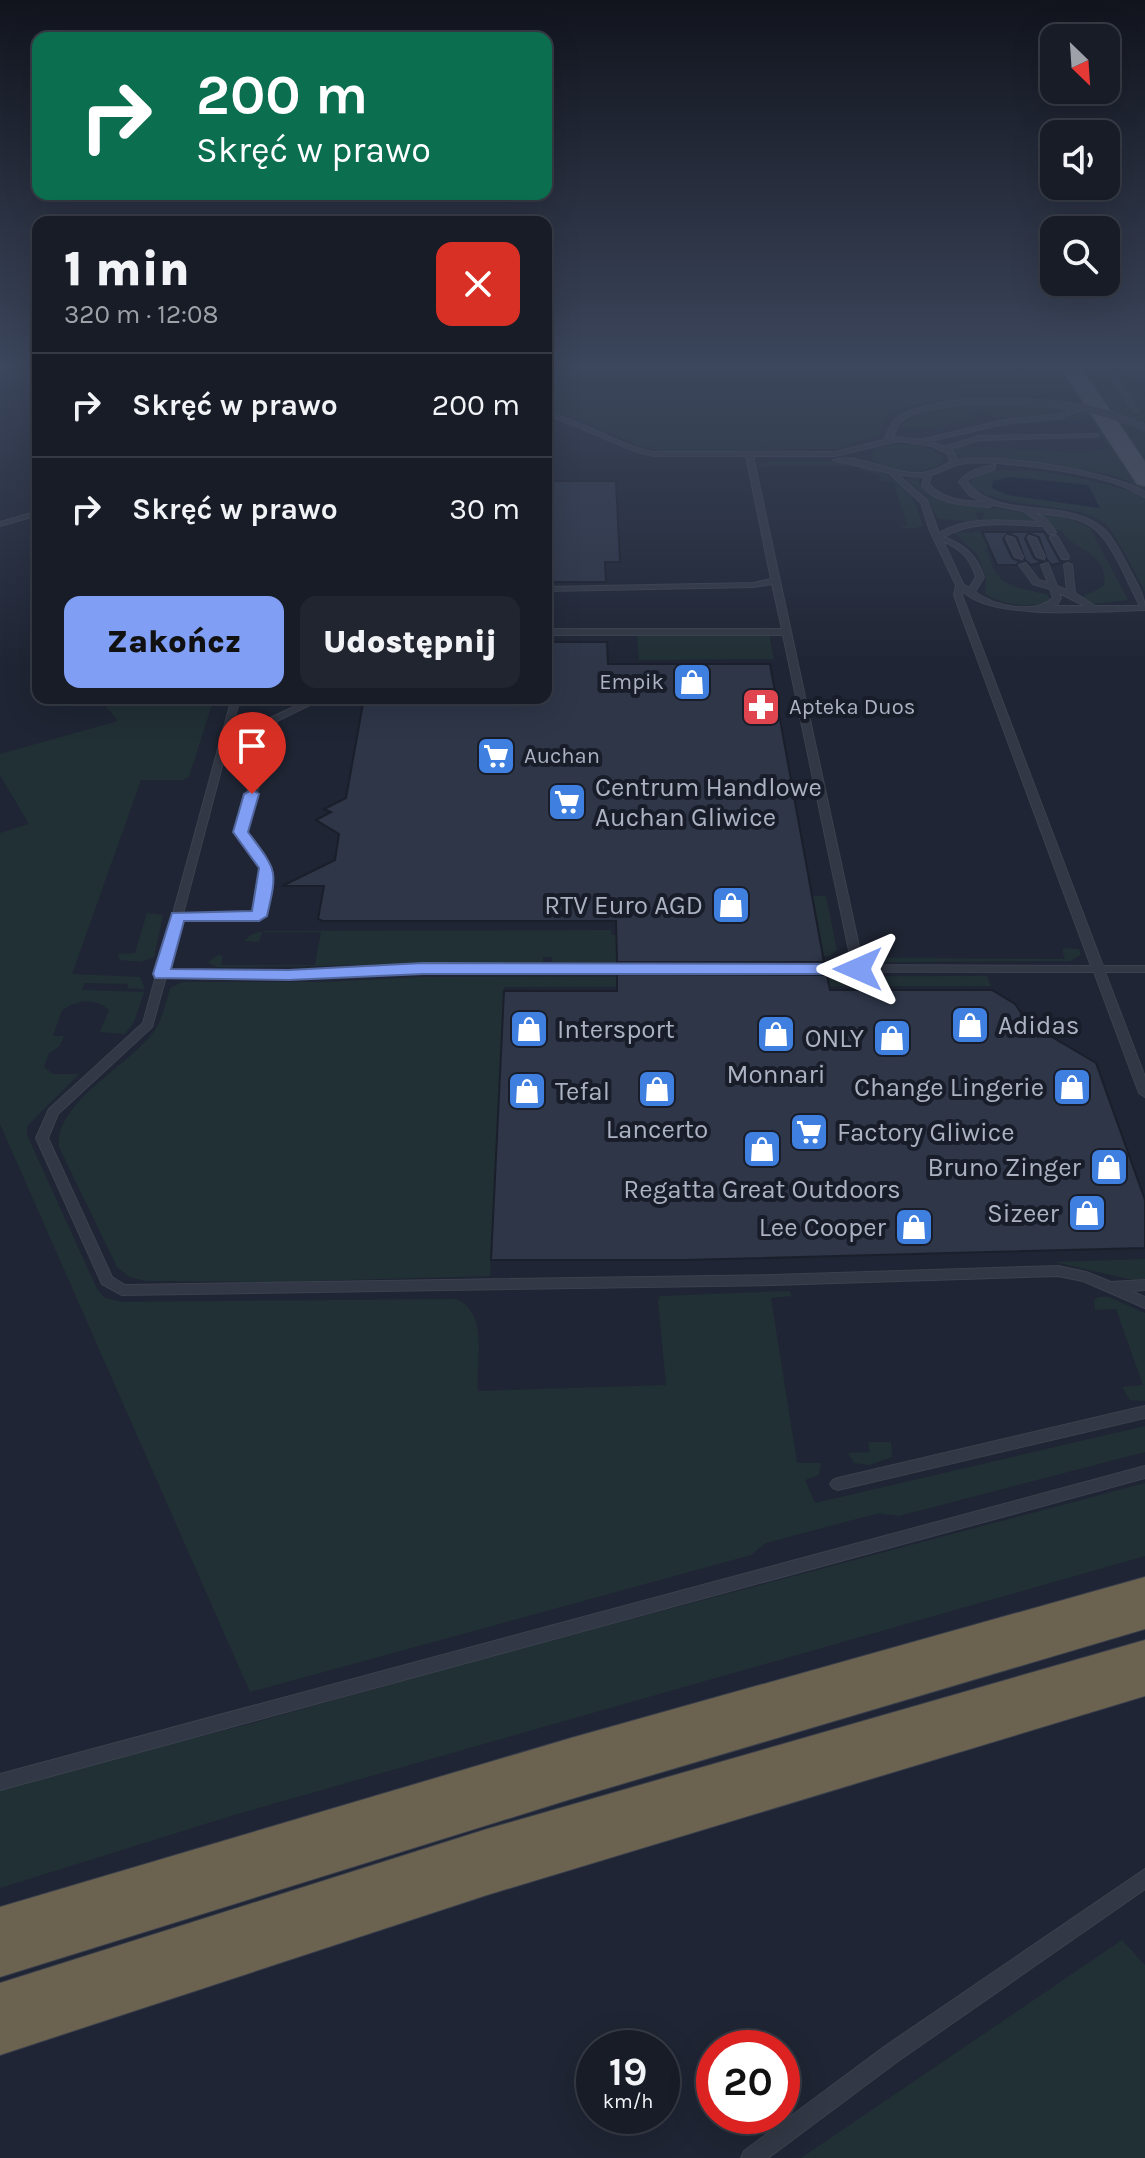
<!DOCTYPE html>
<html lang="pl">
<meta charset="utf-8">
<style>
body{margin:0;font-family:Karla,sans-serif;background:#20252f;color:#f1f3f6;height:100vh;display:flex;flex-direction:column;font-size:30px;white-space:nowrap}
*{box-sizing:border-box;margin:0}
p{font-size:26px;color:#9ea1a7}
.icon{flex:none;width:44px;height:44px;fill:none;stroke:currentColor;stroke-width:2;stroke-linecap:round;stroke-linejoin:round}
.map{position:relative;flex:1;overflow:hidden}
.drawer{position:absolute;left:32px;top:216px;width:520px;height:488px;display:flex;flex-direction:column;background:#171c27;border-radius:16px;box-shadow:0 8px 32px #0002,0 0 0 2px #363a44}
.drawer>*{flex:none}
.guide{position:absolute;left:32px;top:32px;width:520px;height:168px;border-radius:16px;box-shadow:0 8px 32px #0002,0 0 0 2px #363a44;background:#0b6e4f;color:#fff;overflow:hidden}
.needle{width:52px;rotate:155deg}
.controls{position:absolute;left:1040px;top:24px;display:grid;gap:16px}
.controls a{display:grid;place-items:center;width:80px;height:80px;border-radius:16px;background:#171c27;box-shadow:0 8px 32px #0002,0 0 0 2px #363a44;font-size:40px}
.speed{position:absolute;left:576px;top:2030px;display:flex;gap:16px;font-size:40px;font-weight:700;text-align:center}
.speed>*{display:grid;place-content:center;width:104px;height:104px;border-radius:50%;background:#171c27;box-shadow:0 8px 32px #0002,0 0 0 2px #363a44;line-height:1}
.speed small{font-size:20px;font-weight:400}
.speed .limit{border:12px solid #d22;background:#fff;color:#111}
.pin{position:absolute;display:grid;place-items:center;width:68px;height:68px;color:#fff;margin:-82px -34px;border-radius:50% 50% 50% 0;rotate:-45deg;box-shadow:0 0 8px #0007}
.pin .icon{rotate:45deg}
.me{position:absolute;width:88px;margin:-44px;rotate:270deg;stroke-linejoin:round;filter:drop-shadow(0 0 6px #0008)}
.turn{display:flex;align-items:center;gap:28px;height:168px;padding:0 32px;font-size:36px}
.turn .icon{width:104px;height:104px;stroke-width:2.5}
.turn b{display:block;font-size:56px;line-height:68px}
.round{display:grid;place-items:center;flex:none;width:84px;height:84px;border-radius:16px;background:#20252f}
.head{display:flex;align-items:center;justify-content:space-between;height:136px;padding:0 32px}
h1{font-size:48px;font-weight:800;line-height:60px}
.button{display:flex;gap:16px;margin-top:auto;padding:16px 32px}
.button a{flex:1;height:92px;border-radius:16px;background:#7f9ef4;color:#111;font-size:32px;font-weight:800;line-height:92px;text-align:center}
.button a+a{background:#20252f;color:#f1f3f6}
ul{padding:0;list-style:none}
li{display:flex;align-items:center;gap:24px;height:104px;padding:0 32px;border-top:2px solid #363a44}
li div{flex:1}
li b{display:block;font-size:30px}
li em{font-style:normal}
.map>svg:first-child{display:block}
.green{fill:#213035}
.water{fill:#141c30}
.building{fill:#2e3648;stroke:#1a1f2b;stroke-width:2}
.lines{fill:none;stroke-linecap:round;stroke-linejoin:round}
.lane-casing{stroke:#3c414e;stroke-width:2}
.primary-casing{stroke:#3c414e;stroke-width:2}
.highway-casing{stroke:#3a3f4c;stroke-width:2}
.lane{fill:#323845;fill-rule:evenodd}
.primary{fill:#505665;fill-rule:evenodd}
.highway{fill:#6b634f;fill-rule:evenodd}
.lane-bridge-casing{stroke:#3c414e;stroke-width:8;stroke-linecap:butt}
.lane-bridge{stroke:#323845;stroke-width:7}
.route{fill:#7f9ef4;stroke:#53679f;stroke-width:2}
.labels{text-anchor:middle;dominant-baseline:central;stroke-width:8;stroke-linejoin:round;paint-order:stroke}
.far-poi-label{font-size:22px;fill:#acb2c2;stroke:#181d29;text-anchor:start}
.poi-label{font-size:26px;fill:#acb2c2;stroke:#181d29;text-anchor:end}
</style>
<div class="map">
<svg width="1145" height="2158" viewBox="0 0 1145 2158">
<rect width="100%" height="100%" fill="#1f2534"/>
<g class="green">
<path d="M546,363H1121L1145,396V592C1135,573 1121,541 1107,526C1083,500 1008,512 970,486L971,478C1005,458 1099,480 1135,493L1129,481L1107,474L1067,468L961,459L954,448L964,446L1081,453L1109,449L1091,418L992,427L1077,415L1087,410L1073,387L959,390L967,399C942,400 900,402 886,418C881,424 883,429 879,435L839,449L669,452L638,446L581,419L546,411Z"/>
<path d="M1030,403L1073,409C1048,417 999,423 976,412L969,414L978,419L941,427L899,429C923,398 994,404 1030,403Z"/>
<path d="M892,444L922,446L942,455L943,461C926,477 891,473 873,460L872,451Z"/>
<path d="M773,461C816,461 876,455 908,492C916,501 919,515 923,526L913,529L897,527L908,525L893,482L881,481L878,475L861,470L859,466H761L759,469L760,463Z"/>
<path d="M904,478H918L923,490L956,503L1024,512L1036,518L1034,521L985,522L982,516L985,514L979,511L975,514L982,522L938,519L926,496Z"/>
<path d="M1038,512L1073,520L1090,528L1128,600L1093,604L1082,597L1104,586C1110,551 1071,550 1062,531L1055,530Z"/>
<path d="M980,532L983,537L1006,538L984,550L988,552C997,590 1016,586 1048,595L1051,601C1031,608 1001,606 985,593L986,577L977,554L954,533Z"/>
<path d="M637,635H769L774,659L639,660Z"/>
<path d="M99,698H214L189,777L182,780H141L140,783L72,974L140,977L145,989L127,988L128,984L85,983L82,990L144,992L134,1022L125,1034L100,1032L109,1010C93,997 79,1000 62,1010L53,1036H64L60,1046L49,1053L44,1067L53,1074H79L27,1126V1135L97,1289L105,1298L121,1302L456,1299C490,1313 475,1361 478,1391L666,1385L658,1300L660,1296L789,1291L792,1296L771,1298L797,1463H821L819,1475L805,1480L815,1503L1145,1426V1452L899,1516L879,1513L766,1543L751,1555L250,1692L0,1124V833L29,824L0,775V754L118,721Z"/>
<path d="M813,896H826L837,950L830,956H824Z"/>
<path d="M147,913L163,915L154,957L141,962L120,960L118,954L135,953Z"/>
<path d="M611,930L612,935H616L617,962H552V957H543V962C434,962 325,967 216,967L208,962L218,955L223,956L221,965H315L321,932H262L259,942L244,941L252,934L265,931Z"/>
<path d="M1065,948L1079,949L1081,955L1070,961L884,962L869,958L861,950L880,949L883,958L1065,959L1062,950Z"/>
<path d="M987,976L991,986L504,987L490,1276L277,1282L146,1281L129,1277L117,1267L59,1147C54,1102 131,1065 155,1030C163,1018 166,1002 170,988L182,982H322L422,977Z"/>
<path d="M1145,1259V1279L1133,1280L1054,1262Z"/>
<path d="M1098,1297H1109L1145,1313V1401L1130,1400L1122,1387L1143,1385L1116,1309L1095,1310L1094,1300Z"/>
<path d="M868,1442H891L892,1457L869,1465L854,1463L848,1453L870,1452Z"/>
<path d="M1145,1483V1556L234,1815L0,1888V1786L250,1724L466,1663Z"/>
<path d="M1122,1940L1145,1965V2158H801Z"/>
</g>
<path class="water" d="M1010,477L1088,485L1100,508L1008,495L992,488L993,481Z"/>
<g class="building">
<path d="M546,481H616L620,562H605L606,582H546Z"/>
<path d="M982,532H1044L1059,560L1063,562L1052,565L1047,560L1039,537L1028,533L1025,539L1034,558L1042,562L1031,565L1025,560L1017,537L1008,533L1003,539L1012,558L1020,562L1016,565H997Z"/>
<path d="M546,642H607L608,664H770L824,962H617L616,921H323L318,919L324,886H282L335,860L339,834L316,820L331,812L324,809L346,798L364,698H546Z"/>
<path d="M617,974L827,975L830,990H992L1015,1004L1038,1037L1045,1033L1096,1063L1145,1200V1248L686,1260H491L504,991H617Z"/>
</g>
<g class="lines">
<defs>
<g id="lane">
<path d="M1102,363H1108L1139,411L1138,412H1134Z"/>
<path d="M1086,397L1089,399L1087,408L1061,418L1004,424L930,441L944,447L979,436L1098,434L1099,435L1096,437L980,440L950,449L955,453L957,460C999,453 1108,471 1145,492V497C1135,493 1127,487 1117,484C1086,473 992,458 961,464C950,466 941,472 931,475L929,484C943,500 963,501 983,502L969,495L959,482C965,472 983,466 995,465V469L969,478L967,482C998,521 1060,498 1099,525C1112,534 1120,552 1127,565C1134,579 1145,594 1145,610C1103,611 990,621 963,591L962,595L1103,966H1145V972H1105L1145,1077V1097L1139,1093L1094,972L423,971L289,978L166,977L152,1027L58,1114L48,1138L112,1277L125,1285L773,1275L1058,1266L1086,1272L1111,1282L1145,1280V1290L1131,1291L1145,1297V1308L1083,1281L1058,1276L773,1285L122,1295L102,1284L36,1138L49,1109L143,1023L232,698H240L183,914L254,913L262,881V868L236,832L268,719L313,698H324L277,721L246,832L272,868V881L264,916L259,919L181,920L168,971L289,972L423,965H852L783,635H546V629H782L772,584L754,587L546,591V587L754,583L771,579L746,456H653C615,448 584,425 546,416V412C584,421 615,444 653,452H835L884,440C887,435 889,428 892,423C904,407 946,401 965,400L968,402C948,410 919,406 901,422C897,426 895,433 892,438L898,437L920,440L1004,420L1060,414L1082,406L1083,399ZM898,441L932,446L948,454L950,462C941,467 932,472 921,473C893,475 857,452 833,460L889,473L921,503L930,531L956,585L954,595L960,612L1091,966L863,965L753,456H835ZM898,475L924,477L922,486C939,505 965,505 989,507L993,505L1023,511L1039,522C1005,521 969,515 939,533L927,500ZM1035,513C1055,515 1079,516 1095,529C1114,545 1128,584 1140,606H1095L1075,593L1072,565L1068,563L1064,565L1067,590L1057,586L1048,563L1041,565L1048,583L1039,580L1026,563L1019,565L1033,584L1050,589L1053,598C1035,615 994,606 975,592L984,577C977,556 965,545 944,537C974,519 1010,525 1043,526L1049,534H1055L1056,532L1046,519ZM943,541C961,549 970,558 976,577L969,588L963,584ZM1059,593L1085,606H1053L1057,605L1061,598Z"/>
<path d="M38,511V515L0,526V522Z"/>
<path d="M1007,536L1014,538L1023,557L1022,559L1015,557L1006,538Z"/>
<path d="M1029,536L1036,538L1045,557L1044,559L1037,557L1028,538Z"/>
<path d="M1051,536H1057L1069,557L1068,559H1062L1050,538Z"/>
<path d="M1145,1406V1418L838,1490L833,1488L830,1484L833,1480L838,1478Z"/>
<path d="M1145,1466V1478L0,1790V1774Z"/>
<path d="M1145,1869V1889L898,2061L768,2158H741L744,2151L884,2047Z"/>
</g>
<path id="primary" d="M1058,363H1078L1145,462V486L1137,484Z"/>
<g id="highway">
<path d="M1145,1577V1629L571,1799L0,1977V1907L571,1738Z"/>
<path d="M1145,1640V1696L487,1895L0,2055V1983L487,1829Z"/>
</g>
</defs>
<use href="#lane" class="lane-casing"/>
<use href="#primary" class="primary-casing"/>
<use href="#highway" class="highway-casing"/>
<use href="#lane" class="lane"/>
<use href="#primary" class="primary"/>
<use href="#highway" class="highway"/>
<defs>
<path id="lane-bridge" d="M965,402C1028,402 1087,400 1145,428"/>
</defs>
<use href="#lane-bridge" class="lane-bridge-casing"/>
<use href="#lane-bridge" class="lane-bridge"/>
</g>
<linearGradient id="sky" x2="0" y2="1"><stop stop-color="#11141d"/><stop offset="0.55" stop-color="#3c465c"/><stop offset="1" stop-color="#3c465c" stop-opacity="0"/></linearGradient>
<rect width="1145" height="665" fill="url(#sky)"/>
<path class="route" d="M252,790L259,794L248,832C277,871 278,869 267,916L259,921H184L171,969L289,970L423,963L858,964L866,969L858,974H423L289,980L155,978L153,974L172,913L252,911L259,868L233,832L244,794Z"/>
<defs>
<symbol id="shop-square" viewBox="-11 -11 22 22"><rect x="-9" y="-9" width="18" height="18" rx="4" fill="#3f7fe0" stroke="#181d29"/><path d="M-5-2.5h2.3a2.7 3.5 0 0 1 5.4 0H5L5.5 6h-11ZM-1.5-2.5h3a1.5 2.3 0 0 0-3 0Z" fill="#fff"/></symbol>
<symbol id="pharmacy-square" viewBox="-11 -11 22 22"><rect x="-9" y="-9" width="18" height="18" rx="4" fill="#e0444e" stroke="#181d29"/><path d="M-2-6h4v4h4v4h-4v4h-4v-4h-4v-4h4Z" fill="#fff"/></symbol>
<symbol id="supermarket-square" viewBox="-11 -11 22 22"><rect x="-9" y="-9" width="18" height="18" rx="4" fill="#3f7fe0" stroke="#181d29"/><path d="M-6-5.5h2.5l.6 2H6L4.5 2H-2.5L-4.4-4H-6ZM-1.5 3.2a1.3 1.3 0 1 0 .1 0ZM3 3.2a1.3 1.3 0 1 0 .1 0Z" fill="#fff"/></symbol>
</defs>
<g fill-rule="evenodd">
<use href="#shop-square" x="670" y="660" width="44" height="44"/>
<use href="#pharmacy-square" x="739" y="685" width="44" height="44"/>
<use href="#supermarket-square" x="474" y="734" width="44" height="44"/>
<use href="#supermarket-square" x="545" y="780" width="44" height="44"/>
<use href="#shop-square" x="709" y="883" width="44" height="44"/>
<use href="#shop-square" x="948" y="1003" width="44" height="44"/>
<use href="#shop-square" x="507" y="1007" width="44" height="44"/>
<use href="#shop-square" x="754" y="1012" width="44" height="44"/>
<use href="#shop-square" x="870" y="1016" width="44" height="44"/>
<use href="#shop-square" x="1050" y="1065" width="44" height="44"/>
<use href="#shop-square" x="635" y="1067" width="44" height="44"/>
<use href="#shop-square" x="505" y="1069" width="44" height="44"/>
<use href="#supermarket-square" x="787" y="1110" width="44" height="44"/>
<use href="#shop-square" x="740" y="1127" width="44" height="44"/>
<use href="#shop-square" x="1087" y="1145" width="44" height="44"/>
<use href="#shop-square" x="1065" y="1191" width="44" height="44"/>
<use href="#shop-square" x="892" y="1205" width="44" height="44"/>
</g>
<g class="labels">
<g class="far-poi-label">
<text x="664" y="682" text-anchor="end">Empik</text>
<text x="789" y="707">Apteka Duos</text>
<text x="524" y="756">Auchan</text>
</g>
<g class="poi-label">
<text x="595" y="787" text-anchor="start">Centrum Handlowe<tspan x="595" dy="30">Auchan Gliwice</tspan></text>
<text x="703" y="905">RTV Euro AGD</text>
<text x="998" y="1025" text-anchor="start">Adidas</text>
<text x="557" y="1029" text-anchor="start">Intersport</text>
<text x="864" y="1038">ONLY</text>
<text x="776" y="1074" text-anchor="middle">Monnari</text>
<text x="1044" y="1087">Change Lingerie</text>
<text x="555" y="1091" text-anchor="start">Tefal</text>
<text x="657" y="1129" text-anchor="middle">Lancerto</text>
<text x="837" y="1132" text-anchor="start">Factory Gliwice</text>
<text x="1081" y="1167">Bruno Zinger</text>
<text x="762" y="1189" text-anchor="middle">Regatta Great Outdoors</text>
<text x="1059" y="1213">Sizeer</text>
<text x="886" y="1227">Lee Cooper</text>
</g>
</g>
</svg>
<div class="controls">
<a><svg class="needle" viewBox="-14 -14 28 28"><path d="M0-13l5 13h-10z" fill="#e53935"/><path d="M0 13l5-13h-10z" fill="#9ea1a7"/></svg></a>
<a><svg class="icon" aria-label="sound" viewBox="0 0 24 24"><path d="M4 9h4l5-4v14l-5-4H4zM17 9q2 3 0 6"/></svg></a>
<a><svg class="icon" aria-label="search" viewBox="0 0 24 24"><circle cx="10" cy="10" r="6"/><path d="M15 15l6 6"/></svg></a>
</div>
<div class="speed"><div>19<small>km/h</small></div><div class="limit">20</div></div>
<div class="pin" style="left:252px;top:794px;background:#d93025"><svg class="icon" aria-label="arrive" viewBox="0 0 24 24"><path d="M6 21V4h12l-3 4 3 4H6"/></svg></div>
<svg class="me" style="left:858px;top:969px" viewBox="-20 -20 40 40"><path d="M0-17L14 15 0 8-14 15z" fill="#7f9ef4" stroke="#fff" stroke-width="4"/></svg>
<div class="guide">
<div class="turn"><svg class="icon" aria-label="right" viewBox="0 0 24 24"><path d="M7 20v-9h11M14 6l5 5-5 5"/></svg><div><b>200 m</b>Skręć w prawo</div></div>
</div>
<section class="drawer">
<div class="head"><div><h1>1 min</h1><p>320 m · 12:08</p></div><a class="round" style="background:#d93025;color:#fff"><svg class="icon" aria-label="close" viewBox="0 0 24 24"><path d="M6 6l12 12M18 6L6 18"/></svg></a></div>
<ul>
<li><svg class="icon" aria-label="right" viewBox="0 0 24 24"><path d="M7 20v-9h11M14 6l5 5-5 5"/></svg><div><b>Skręć w prawo</b></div><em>200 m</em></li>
<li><svg class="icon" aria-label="right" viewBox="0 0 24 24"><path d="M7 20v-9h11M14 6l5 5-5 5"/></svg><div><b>Skręć w prawo</b></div><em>30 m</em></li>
</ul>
<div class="button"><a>Zakończ</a><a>Udostępnij</a></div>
</section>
</div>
